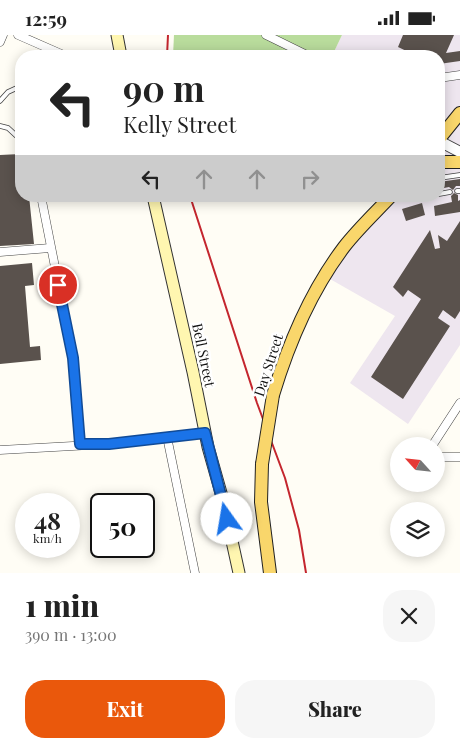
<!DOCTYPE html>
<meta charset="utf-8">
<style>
body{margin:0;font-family:"Playfair Display",serif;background:#f6f6f6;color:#222;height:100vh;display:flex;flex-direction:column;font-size:19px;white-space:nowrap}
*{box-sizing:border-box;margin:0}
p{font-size:16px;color:#767676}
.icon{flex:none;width:28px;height:28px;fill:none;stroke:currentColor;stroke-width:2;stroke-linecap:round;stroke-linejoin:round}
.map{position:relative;height:538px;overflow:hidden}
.drawer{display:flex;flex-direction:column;background:#fff;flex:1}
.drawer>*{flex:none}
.banner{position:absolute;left:15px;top:15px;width:430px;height:152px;border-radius:20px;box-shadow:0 2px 12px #0003;background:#fff;color:#222;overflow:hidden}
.needle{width:32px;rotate:297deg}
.fabs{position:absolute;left:390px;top:402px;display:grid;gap:10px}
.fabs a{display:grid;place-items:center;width:55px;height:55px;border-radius:50%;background:#fff;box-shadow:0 2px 12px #0003;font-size:25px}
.speed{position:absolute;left:15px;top:458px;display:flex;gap:10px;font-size:25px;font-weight:700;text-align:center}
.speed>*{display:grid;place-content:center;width:65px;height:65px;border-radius:50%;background:#fff;box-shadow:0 2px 12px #0003;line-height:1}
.speed small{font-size:12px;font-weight:400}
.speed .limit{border:2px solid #111;border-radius:8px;background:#fff;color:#111}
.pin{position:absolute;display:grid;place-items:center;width:42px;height:42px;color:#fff;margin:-21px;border:2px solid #fff;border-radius:50%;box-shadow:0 1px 5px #0007}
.me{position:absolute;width:55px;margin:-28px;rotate:347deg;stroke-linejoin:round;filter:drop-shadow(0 0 4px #0008)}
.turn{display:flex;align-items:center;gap:18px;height:105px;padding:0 25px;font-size:22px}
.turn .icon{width:65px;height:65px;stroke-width:2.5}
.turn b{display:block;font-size:35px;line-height:42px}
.lanes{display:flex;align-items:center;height:48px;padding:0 25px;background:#0003;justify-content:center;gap:25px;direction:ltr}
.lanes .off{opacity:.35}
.round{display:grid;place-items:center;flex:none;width:52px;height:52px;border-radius:20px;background:#f6f6f6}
.head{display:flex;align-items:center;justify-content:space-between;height:85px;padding:0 25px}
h1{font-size:30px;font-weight:800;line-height:38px}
.button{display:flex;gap:10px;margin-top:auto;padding:10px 25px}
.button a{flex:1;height:58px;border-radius:20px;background:#ea580c;color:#fff;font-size:20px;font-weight:800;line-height:58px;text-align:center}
.button a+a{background:#f6f6f6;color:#222}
.status{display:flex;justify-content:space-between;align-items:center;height:35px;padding:0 25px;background:#fff;direction:ltr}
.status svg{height:14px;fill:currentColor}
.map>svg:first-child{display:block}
.industrial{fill:#eee6ef}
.forest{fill:#b9dc9c}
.building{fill:#5a524d}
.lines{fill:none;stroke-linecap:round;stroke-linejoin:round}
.service-casing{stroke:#444;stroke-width:5.5}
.minor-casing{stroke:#444;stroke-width:9}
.tertiary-casing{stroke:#444;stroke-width:12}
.secondary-casing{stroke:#333;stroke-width:13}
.primary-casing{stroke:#222;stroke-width:14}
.service{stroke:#fff;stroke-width:4}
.minor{stroke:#fff;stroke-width:8}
.tertiary{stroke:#fff;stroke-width:10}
.secondary{stroke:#fff6b0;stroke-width:11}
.primary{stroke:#f9d66b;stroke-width:12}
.rail{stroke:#c4262e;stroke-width:2}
.primary-bridge-casing{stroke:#222;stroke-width:14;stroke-linecap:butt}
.primary-bridge{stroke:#f9d66b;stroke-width:12}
.route-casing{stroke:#114b97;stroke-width:12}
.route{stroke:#1a73e8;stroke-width:9}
.labels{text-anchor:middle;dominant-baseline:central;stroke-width:5;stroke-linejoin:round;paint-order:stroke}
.street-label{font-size:14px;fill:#111;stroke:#fff}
</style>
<div class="status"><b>12:59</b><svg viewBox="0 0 49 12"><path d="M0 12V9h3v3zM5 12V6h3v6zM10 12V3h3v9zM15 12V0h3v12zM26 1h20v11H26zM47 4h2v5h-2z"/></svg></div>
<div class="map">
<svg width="460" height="538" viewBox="0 0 460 538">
<rect width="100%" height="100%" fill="#fffdf5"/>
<path class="industrial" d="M342,0H460V310L408,389L350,348L395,281L330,244L346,220L398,161H439V116L449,104L439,98V21H332Z"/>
<path class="forest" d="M174,0H342L332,21H173Z"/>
<g class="building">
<path d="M403,0H454L446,18L460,16V26L439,29V21H417L398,12Z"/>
<path d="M21,119V161H29L34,209L0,211V120Z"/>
<path d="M460,144V151H456L453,155L449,152L439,154V147Z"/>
<path d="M454,158L458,160V166L460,165V177L435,181L434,171L452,167L451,161Z"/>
<path d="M422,168L425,180L406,186L402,174Z"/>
<path d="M460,186V276L455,284L443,275L438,283L450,291L403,364L371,342L421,264L408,255L403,262L393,252L430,195L435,214L440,213L438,200L447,206Z"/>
<path d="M32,228L34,250L25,251L30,312L40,311L41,325L0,329V231Z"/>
</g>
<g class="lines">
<defs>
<g id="service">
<path d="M0,66L8,57L21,51"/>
<path d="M0,91L8,93L21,105"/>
<path d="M439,143L460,140"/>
<path d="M457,156H460"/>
<path d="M439,159L450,157"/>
<path d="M393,162L403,161"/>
</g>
<g id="minor">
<path d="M18,0L66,21"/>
<path d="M266,0L309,21"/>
<path d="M0,7L3,0"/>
<path d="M439,43L460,40"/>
<path d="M41,161L73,323L80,409"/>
<path d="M0,217L50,213"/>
<path d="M167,402L195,538"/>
<path d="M432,411L460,368"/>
<path d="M0,415L109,409L205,398"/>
<path d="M436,422H460"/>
</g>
<path id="tertiary" d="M439,106L460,117"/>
<g id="secondary">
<path d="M117,0L121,21"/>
<path d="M153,161L193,337L208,412L223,465L239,538"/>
</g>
<g id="primary">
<path d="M439,104L460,78"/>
<path d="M439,127H460"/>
<path d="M273,360C289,307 310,257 344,212C358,194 375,178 391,161"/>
<path d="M262,429L261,467L270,538"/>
</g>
</defs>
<use href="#service" class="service-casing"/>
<use href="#minor" class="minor-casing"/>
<use href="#tertiary" class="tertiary-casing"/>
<use href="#secondary" class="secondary-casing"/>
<use href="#primary" class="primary-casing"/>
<use href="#service" class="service"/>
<use href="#minor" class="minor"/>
<use href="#tertiary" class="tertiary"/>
<use href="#secondary" class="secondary"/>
<use href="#primary" class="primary"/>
<g class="rail">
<path d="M167,21L168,0"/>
<path d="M190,161L257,368L285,443L299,495L306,538"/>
</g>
<defs>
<path id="primary-bridge" d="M262,429L273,360"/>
</defs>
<use href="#primary-bridge" class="primary-bridge-casing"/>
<use href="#primary-bridge" class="primary-bridge"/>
</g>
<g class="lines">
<defs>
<path id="route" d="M58,250L73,323L80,409H109L205,398L227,484"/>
</defs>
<use href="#route" class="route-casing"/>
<use href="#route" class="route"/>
</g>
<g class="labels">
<g class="street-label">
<text transform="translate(204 320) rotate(78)">Bell Street</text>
<text transform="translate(268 330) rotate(-72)">Day Street</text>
</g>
</g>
</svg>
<div class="fabs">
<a><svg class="needle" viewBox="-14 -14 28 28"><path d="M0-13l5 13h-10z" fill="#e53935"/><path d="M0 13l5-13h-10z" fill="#767676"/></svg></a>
<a><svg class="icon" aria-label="layers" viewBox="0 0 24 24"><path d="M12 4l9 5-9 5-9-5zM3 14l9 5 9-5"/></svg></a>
</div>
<div class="speed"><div>48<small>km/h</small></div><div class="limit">50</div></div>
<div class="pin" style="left:58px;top:250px;background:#d93025"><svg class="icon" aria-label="arrive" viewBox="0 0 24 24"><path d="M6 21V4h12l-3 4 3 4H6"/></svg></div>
<svg class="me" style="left:227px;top:484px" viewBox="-20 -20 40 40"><circle r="19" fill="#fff"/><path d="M0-13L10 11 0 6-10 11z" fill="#1a73e8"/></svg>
<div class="banner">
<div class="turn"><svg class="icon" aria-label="left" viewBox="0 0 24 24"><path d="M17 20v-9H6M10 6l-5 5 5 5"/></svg><div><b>90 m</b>Kelly Street</div></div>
<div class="lanes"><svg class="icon" aria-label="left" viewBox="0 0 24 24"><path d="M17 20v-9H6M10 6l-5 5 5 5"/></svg><svg class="icon off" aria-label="ahead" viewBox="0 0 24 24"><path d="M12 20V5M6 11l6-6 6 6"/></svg><svg class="icon off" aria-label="ahead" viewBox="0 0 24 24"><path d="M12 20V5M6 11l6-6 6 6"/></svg><svg class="icon off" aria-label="right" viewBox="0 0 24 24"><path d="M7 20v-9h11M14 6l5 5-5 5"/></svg></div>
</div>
</div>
<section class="drawer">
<div class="head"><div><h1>1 min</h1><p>390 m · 13:00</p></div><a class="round"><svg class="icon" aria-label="close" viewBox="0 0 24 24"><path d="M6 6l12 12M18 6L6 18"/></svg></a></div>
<div class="button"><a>Exit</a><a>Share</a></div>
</section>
